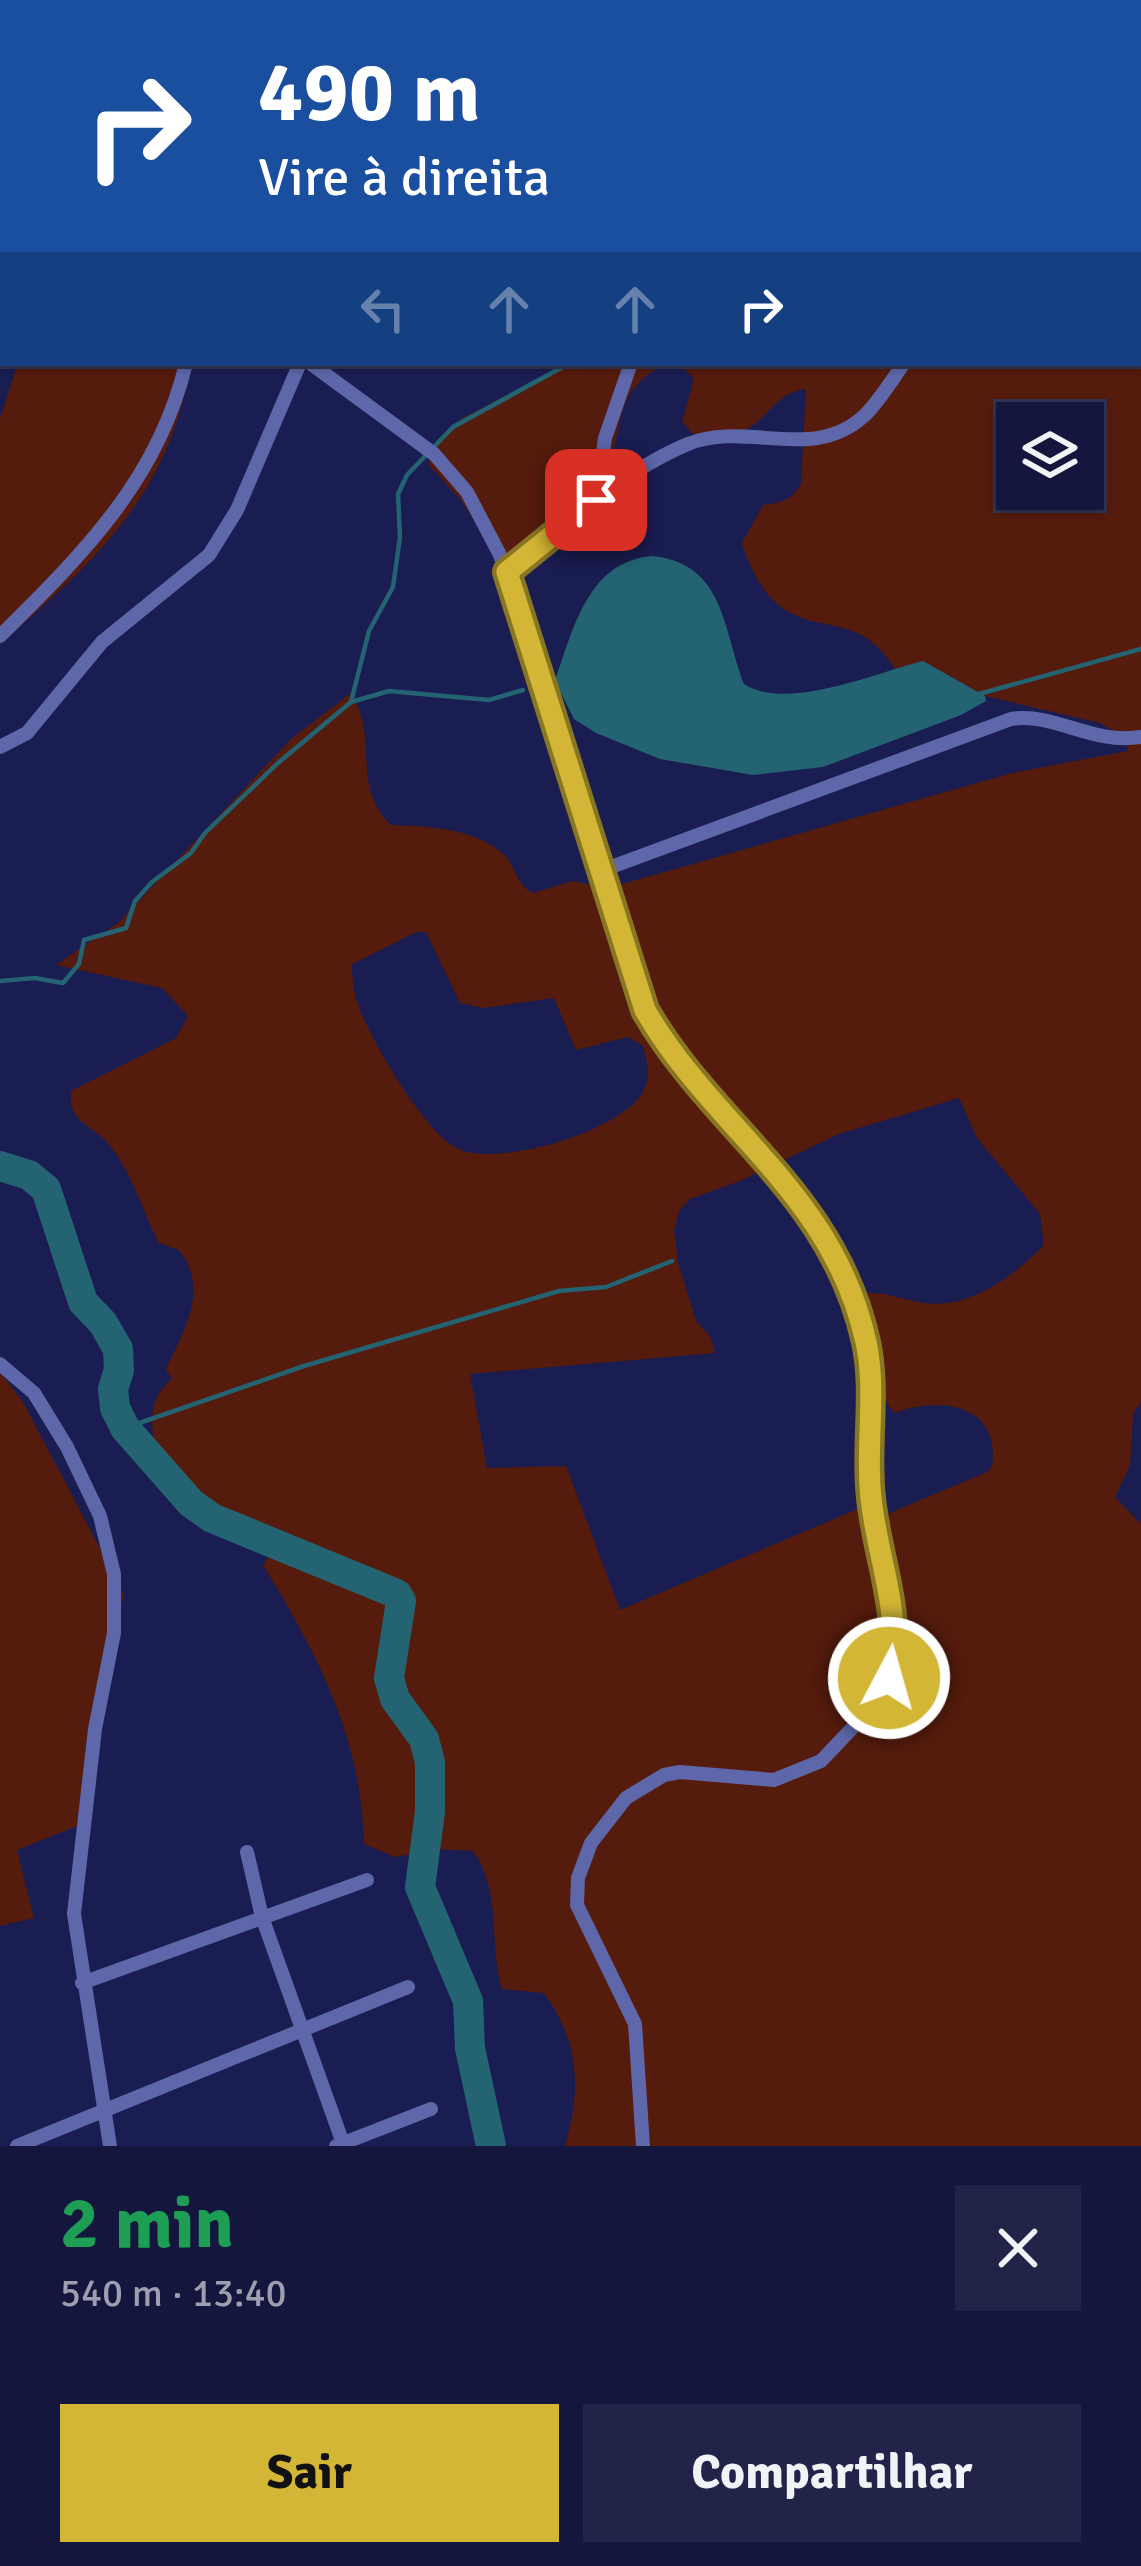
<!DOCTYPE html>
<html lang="pt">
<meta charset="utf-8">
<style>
body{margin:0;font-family:Signika,sans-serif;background:#212348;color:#f1f3f6;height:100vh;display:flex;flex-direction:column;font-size:45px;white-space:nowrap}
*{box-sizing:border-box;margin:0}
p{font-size:39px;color:#9d9fb0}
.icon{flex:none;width:66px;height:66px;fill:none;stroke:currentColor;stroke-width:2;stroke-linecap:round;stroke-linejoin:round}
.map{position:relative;height:2146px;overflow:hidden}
.side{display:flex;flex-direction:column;background:#14163d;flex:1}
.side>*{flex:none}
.guide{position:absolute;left:0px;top:0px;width:1143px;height:366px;box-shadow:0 3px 9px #0004,0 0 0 3px #333557;background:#1a4fa0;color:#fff;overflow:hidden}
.controls{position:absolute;left:996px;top:402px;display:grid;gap:24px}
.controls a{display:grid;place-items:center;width:108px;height:108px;border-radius:0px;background:#14163d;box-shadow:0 3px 9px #0004,0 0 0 3px #333557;font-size:60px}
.pin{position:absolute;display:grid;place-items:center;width:102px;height:102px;color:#fff;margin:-51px;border-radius:24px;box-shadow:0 6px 18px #0006}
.me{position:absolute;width:132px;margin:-66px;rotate:6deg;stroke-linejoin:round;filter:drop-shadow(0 0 9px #0008)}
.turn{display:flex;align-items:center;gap:42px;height:252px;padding:0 60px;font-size:54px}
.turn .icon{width:156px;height:156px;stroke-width:2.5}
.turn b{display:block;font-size:84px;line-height:102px}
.lanes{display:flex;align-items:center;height:114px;padding:0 60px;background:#0003;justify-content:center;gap:60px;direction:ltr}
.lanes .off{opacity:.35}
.round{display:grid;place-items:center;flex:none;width:126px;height:126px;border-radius:0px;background:#212348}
.head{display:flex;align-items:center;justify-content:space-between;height:204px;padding:0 60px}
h1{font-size:72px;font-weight:800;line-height:90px;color:#1e9e55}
.button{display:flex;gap:24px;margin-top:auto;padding:24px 60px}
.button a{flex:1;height:138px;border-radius:0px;background:#d3b635;color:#111;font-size:48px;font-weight:800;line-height:138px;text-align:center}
.button a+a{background:#212348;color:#f1f3f6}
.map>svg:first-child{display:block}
.green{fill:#551b0c;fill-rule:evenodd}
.water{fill:#246472}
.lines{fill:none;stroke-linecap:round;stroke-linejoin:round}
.stream{stroke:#246472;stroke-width:4.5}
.river{stroke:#246472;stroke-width:30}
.street{stroke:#5d67a9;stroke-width:14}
.route-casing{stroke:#897622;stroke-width:30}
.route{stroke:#d3b635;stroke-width:21}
</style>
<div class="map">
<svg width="1141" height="2146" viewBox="0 0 1141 2146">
<rect width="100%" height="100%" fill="#1a1d51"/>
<g class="green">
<path d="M997,0H1141V1402L1133,1414L1130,1466L1115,1497L1141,1524V2146H565C582,2089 579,2041 544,1993L502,1989C488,1942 503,1894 473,1851L437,1849L395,1857L364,1844C362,1737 317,1654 263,1565L273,1550L260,1535L210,1513L203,1500L158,1464C152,1432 144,1401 172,1379L166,1369C184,1330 210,1289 179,1250L159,1243C142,1210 131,1169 106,1141C89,1123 68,1122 71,1091L176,1038L188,1016L162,988L56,965L118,923L291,739L351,693C381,743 349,783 391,825C427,827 475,827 504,855C517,867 515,884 533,893L572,881L602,887L619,885L1012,773L1128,751L1126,738L1100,723L985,696L923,661L895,669C849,590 781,664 742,543L763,505C781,503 793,500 801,483L806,389C775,392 768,421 742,431C726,437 708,435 693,434L682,422L694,379L679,363H1140V3H994ZM1017,423H1083V489H1017ZM416,932H426L460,1003L483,1008L554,998L576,1050L628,1037L643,1046C647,1061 651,1075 644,1090C624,1131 502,1166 461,1150C426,1137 369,1037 357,1002C353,990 353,977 351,965ZM959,1098L977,1138L1040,1214L1044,1245C1012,1278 966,1312 918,1302C892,1297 879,1289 853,1296C864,1326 875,1395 895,1413C939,1396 1001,1403 992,1466L987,1472L878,1518L874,1502L620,1610L566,1466L487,1468L470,1374L715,1353L710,1336L696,1321L678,1262L674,1230L679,1211L690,1199L740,1181L839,1134Z"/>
<path d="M18,363H191C169,496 96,560 0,644V418Z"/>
<path d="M569,363H666C603,397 631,433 600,479C575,515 536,540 503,566L461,500L429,465L430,448L461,419Z"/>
<path d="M0,1372L23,1402L124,1594L77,1826L17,1850L34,1918L0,1926Z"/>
</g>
<path class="water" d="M653,556C725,564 723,630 744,684C787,712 878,672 923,661L985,696L986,701L961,715L823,767L753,775L660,759L596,733L574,719L555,681C573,630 588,560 653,556Z"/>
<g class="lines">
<g class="stream">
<path d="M507,0L510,3"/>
<path d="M899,3L902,0"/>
<path d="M979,694L1141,649"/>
<path d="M351,702L389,691L489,700L523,690"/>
<path d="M0,981L35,978L63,983L79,964L84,940L126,928L135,901L152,882L191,853L205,833L278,763L351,702L369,631L393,587L400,537L398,494L407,475L453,427L570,363"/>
<path d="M125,1428L304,1366L559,1291L606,1287L672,1261"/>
</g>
<path class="river" d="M0,1166L29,1175L46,1189L83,1302L103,1323L118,1349L119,1370L113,1389L115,1408L125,1428L191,1503L212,1518L397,1594L401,1601L389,1678L395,1699L424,1739L430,1762V1812L420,1887L468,2001L470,2048L491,2146"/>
<g class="street">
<path d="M193,0V3"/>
<path d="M1140,262H1141"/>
<path d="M310,363L434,454L467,492L499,553L519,601L645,1010L668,1046L812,1215L863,1329L869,1363L867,1453L871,1505L896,1632L889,1678L877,1702L821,1761L774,1780L680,1772L664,1775L626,1798L591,1843L578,1878L577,1905L635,2024L643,2146"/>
<path d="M596,500L605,438L631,363"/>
<path d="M507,572C562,526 621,472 688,444C747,420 813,464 865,415C880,400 892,380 904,363"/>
<path d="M0,636C82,555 159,479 186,363"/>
<path d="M0,747L27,733L102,642L209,555L237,510L300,363"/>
<path d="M603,870L1011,719C1055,712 1091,745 1141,737"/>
<path d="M0,1364L34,1393L67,1447L100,1516L114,1574V1633L95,1729L74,1914L110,2146"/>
<path d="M247,1852L262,1917L344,2146"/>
<path d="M82,1983L367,1880"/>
<path d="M17,2146L408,1987"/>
<path d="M336,2146L431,2109"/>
</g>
</g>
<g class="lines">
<defs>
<path id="route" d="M596,500L507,572L645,1010C714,1130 833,1192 866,1342C877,1392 865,1448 871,1498C878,1564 903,1611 889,1678"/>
</defs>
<use href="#route" class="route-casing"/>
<use href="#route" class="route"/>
</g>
</svg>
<div class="controls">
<a><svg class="icon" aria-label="layers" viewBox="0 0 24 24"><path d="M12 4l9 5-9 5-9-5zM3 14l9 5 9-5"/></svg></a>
</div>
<div class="pin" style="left:596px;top:500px;background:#d93025"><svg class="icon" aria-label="arrive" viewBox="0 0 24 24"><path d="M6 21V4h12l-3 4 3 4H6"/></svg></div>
<svg class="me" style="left:889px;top:1678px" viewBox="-20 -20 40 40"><circle r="17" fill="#d3b635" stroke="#fff" stroke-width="3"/><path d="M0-11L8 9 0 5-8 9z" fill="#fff"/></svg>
<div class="guide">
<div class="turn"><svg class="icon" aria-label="right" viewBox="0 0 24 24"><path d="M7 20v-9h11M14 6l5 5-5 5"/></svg><div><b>490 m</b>Vire à direita</div></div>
<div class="lanes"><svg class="icon off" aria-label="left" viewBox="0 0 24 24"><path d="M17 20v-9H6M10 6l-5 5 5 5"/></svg><svg class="icon off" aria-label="ahead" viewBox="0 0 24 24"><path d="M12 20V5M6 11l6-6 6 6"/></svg><svg class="icon off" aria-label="ahead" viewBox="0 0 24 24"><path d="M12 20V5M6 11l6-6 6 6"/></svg><svg class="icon" aria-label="right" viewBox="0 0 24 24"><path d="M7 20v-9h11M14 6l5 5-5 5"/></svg></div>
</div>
</div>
<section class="side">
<div class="head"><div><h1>2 min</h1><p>540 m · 13:40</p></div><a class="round"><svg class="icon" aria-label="close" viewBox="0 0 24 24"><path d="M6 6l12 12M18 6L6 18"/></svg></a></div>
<div class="button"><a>Sair</a><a>Compartilhar</a></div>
</section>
